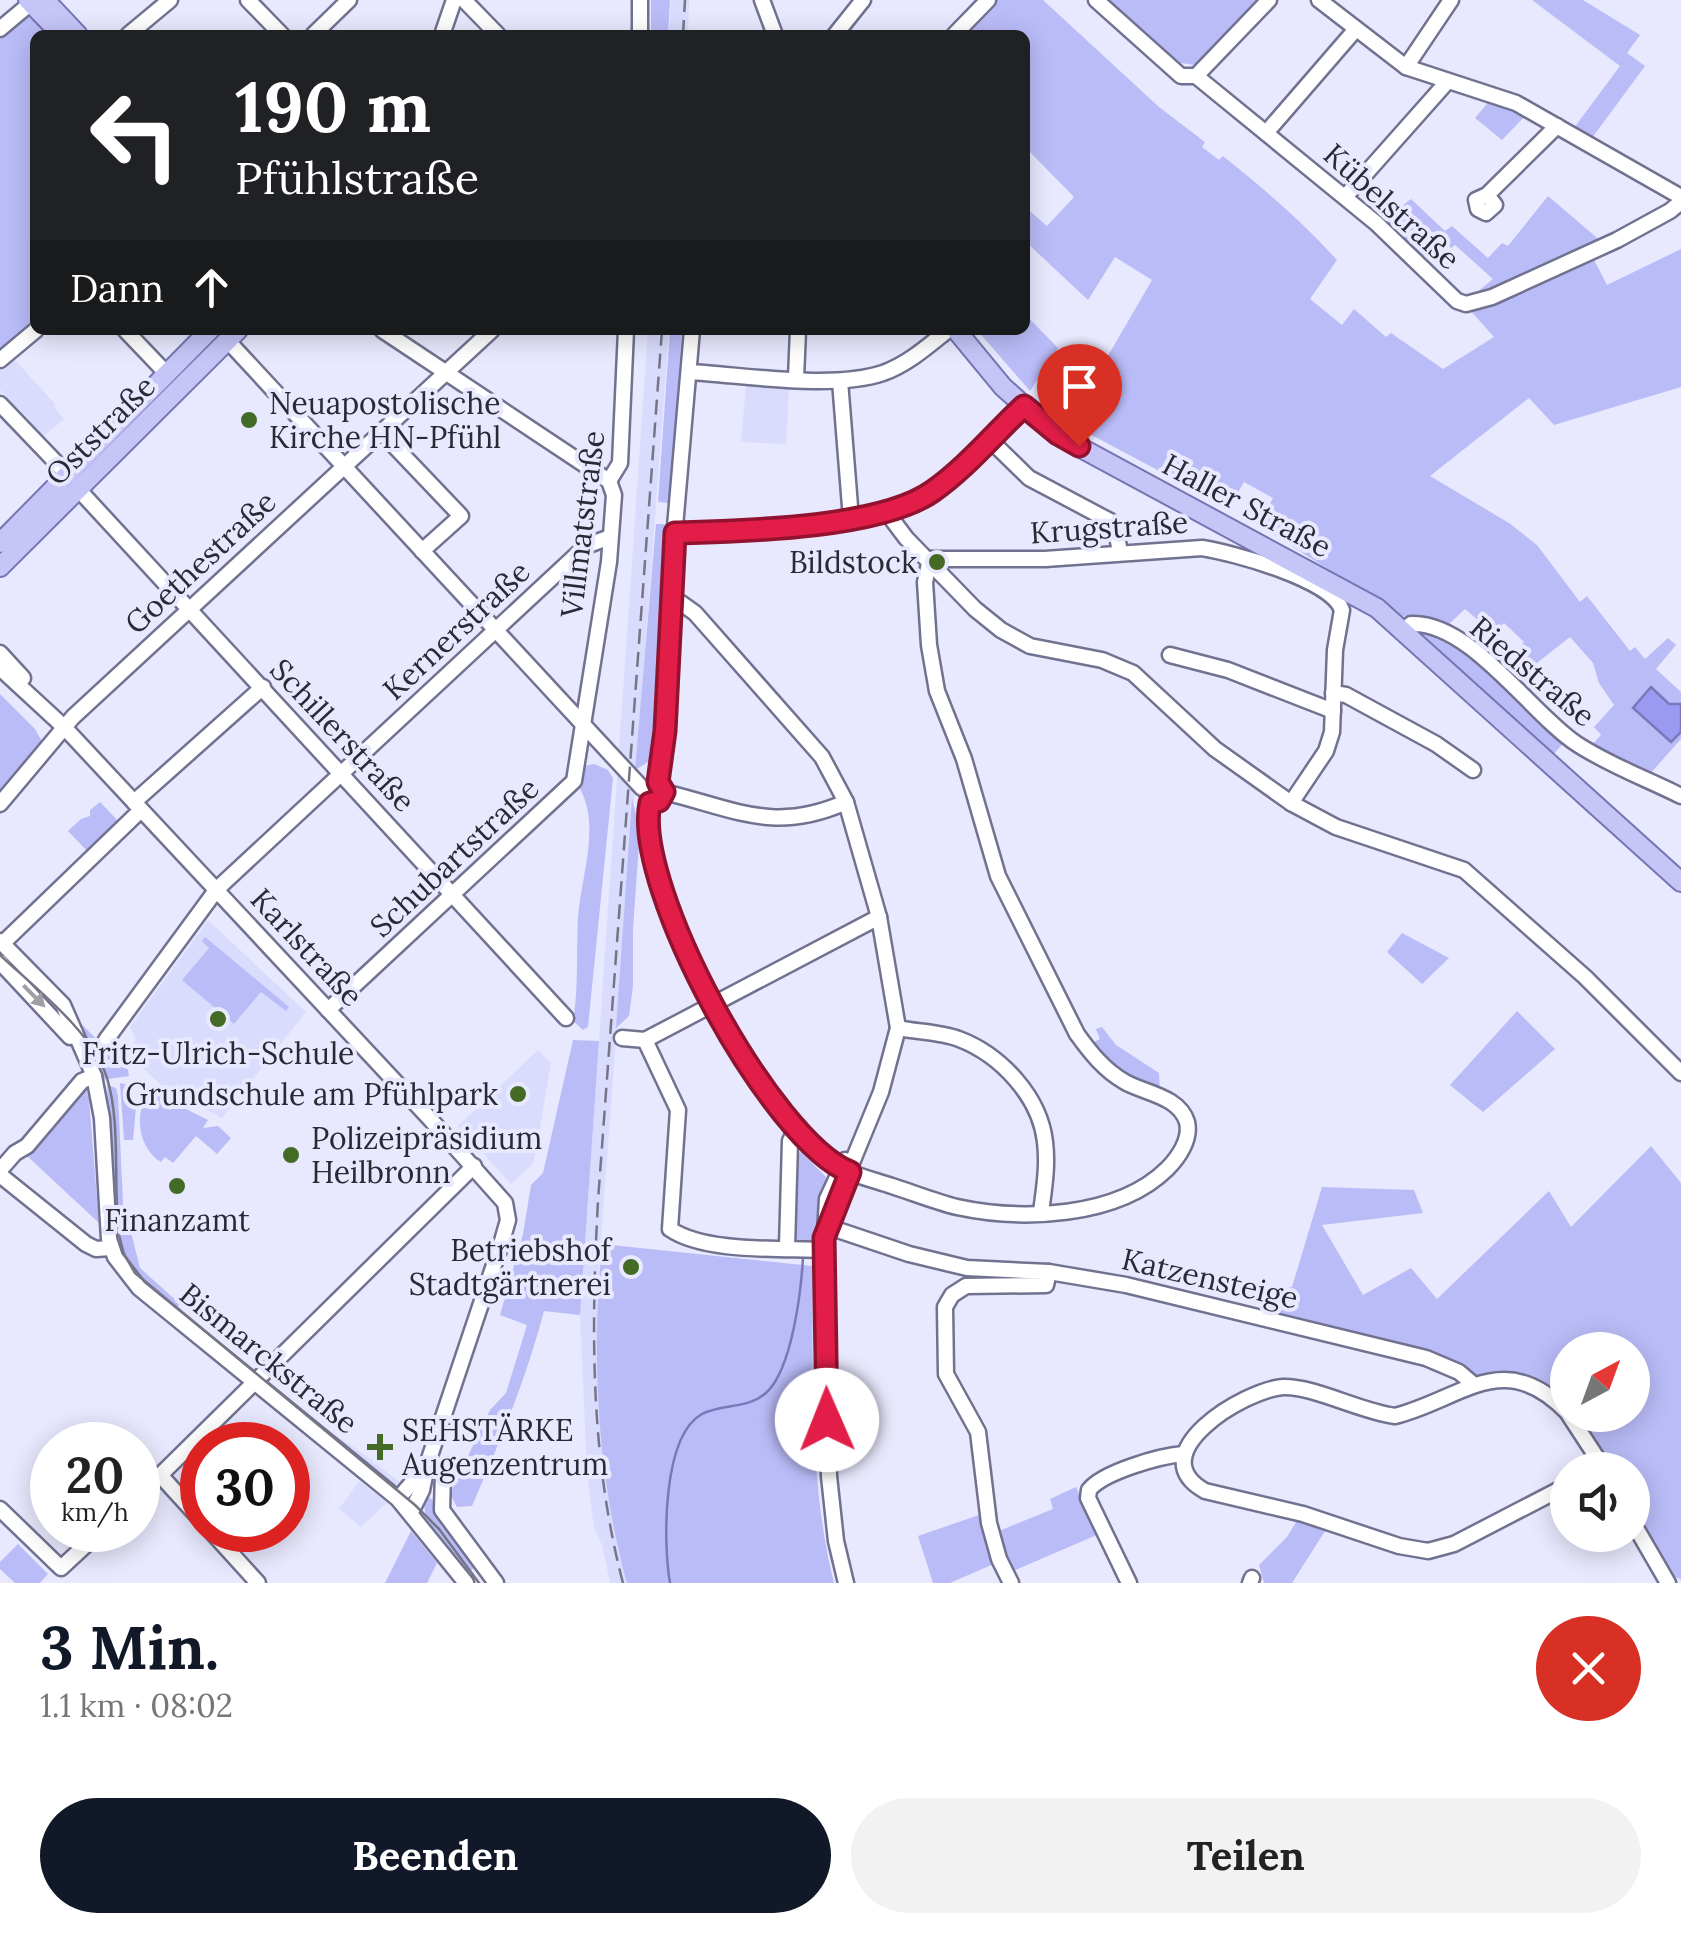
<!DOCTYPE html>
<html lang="de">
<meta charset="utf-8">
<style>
body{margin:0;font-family:Lora,serif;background:#f2f2f2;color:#222;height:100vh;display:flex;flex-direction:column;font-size:38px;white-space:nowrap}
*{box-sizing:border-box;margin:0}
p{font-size:32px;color:#767676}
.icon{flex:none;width:55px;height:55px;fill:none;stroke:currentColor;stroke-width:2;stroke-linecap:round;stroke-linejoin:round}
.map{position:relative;height:1583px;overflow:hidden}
.panel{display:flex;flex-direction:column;background:#fff;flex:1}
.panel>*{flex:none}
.banner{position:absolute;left:30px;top:30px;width:1000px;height:305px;border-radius:15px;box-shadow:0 5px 25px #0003;background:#202124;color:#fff;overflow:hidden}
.needle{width:65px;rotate:41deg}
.tools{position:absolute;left:1550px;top:1332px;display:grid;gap:20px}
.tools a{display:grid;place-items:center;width:100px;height:100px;border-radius:50%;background:#fff;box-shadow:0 5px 25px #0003;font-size:50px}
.speed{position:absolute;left:30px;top:1422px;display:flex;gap:20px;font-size:50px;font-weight:700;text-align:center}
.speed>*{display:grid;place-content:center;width:130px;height:130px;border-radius:50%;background:#fff;box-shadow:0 5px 25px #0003;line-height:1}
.speed small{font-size:25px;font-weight:400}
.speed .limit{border:15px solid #d22;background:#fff;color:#111}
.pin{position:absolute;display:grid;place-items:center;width:85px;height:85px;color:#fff;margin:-102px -42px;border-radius:50% 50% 50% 0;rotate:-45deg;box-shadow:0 0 10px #0007}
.pin .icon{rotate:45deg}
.me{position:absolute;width:110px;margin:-55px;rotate:359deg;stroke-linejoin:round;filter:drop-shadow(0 0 8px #0008)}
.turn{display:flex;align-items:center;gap:35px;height:210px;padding:0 40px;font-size:45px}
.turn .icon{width:130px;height:130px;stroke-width:2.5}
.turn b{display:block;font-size:70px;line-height:85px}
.then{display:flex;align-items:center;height:95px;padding:0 40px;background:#0003;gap:20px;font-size:38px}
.round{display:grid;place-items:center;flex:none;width:105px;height:105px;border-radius:52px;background:#f2f2f2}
.summary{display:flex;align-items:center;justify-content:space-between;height:170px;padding:0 40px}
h1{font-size:60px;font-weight:700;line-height:75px;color:#111827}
.action{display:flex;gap:20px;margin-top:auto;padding:20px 40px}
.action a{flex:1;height:115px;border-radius:60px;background:#111827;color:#fff;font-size:40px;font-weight:700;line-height:115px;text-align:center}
.action a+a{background:#f2f2f2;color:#222}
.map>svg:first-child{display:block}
.built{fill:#dadcfd}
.green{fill:#babcf8}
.water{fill:#9b9af2;stroke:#7978ba;stroke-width:2.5}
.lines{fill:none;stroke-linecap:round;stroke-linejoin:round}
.stream{stroke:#7978ba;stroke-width:2.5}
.minor-casing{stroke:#717290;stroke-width:19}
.major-casing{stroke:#7675b2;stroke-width:22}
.minor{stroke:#fff;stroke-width:14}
.major{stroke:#c5c5f8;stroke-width:18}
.tram{stroke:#757585;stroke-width:2.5}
.rail{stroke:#757585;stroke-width:2.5;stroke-dasharray:15 8;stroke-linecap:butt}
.oneway{fill:#9f9fa5}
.route-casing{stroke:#92132f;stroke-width:25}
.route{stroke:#e11d48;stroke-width:18}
.poi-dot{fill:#446b26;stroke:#e8e9fe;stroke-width:4}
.labels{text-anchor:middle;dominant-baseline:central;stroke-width:8;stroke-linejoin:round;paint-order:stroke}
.street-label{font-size:30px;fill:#2a2a37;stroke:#e8e9fe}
.poi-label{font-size:30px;fill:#2a2a37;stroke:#e8e9fe;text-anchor:start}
</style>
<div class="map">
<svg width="1681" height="1583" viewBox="0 0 1681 1583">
<rect width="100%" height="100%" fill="#e8e9fe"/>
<g class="built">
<path d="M671,0H689L688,35H669Z"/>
<path d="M648,330H669L598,1280L601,1424L627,1583H610L602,1545L594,1528L587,1474L580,1315Z"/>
<path d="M14,359L55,404L54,407L64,419L44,436L0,390V371Z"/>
<path d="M746,386L789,388L786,444L741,442Z"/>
<path d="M208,920L306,1012L222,1118L162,1086L128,1053L136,1039L130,1027Z"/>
<path d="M538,1050L551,1063L536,1151L533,1164L511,1184L458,1126Z"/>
<path d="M325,1428L368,1457L404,1486L385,1482L323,1431Z"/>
<path d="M359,1481L387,1503L361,1527L339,1509Z"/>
</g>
<g class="green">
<path d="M651,0H670L668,35H651Z"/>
<path d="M992,0H1043L1159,107L1205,142L1202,147L1219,160L1223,156C1263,188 1303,222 1337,260L1310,299L1342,325L1354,309L1386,337L1391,333L1443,369L1494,337L1470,310L1592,256L1607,285L1681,249V387L1554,425L1529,398L1430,476L1509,523L1537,545L1580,602L1587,596L1630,651L1635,647L1645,659L1668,638L1676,645L1656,669L1681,692V704H1669L1651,687L1671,741L1681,732V739L1649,775L1589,748L1601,735L1594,727L1614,705L1599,683L1593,663L1570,637L1533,666L1517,650L1524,642L1504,623L1493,633L1465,609L1448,625L1401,616L1259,525L1273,498L1244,482L1229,508L1069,423L1152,280L1115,257L1088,300L1025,241V207L1047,226L1074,197L1025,147V35H960Z"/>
<path d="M1108,0H1262L1196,65L1180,63Z"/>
<path d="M1532,0H1583L1640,35L1627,53L1645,66L1589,142L1571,132L1620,66Z"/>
<path d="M29,11L52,35H35V323L0,352V39Z"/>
<path d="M1491,99L1526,115L1502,140L1475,118Z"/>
<path d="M1548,196L1603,243L1469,302L1463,297H1471L1493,279L1455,245L1451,248L1441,239L1421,259L1382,221L1411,199L1445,231L1452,226L1488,258L1502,243L1508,246Z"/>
<path d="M1025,314L1058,348L1030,391L977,330H1025Z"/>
<path d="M670,330H682L669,503L658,502Z"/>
<path d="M656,524H670L655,758L635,770Z"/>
<path d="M1419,631C1468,638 1528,708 1565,741L1553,755Z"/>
<path d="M0,694L35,729L44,745L0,796Z"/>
<path d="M594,764L608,770L613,778L588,1027L583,1030L573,1021C579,987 576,953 578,918C581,875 602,824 578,785L584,766Z"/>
<path d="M632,799L640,829L633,929V986L629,1016L616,1028Z"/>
<path d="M100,802L120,823L90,854L68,831L81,819L90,816V810Z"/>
<path d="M1402,933L1449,958L1422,984L1387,952Z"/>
<path d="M205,937L289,1007L286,1011L261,992L234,1024L182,980L209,948L202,941Z"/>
<path d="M1517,1011L1555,1049L1483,1112L1450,1085Z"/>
<path d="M71,1014L128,1070L129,1076L101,1080Z"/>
<path d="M1102,1027L1116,1045L1159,1073L1160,1092C1133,1079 1112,1066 1092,1043L1100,1039L1096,1029Z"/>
<path d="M573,1040L599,1041L580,1315L544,1311C526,1379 500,1442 472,1506L457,1507L451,1496L453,1487L490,1410L506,1393L527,1325L500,1315L523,1234L531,1185L543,1173Z"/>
<path d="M120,1083L129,1085L136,1107L133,1140H124Z"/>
<path d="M107,1085L116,1088L118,1096L124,1223H115Z"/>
<path d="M85,1086L89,1100L99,1223L26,1155Z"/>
<path d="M150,1091L208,1120L203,1128L218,1126L231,1138L217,1154L196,1136L173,1163L165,1157L161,1162C138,1148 133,1112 150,1091Z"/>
<path d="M1651,1146L1681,1183V1579L1668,1575L1633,1513L1632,1470H1608L1569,1415H1632V1350H1568L1567,1414L1549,1394L1476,1378L1276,1315L1283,1289L1292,1287L1322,1187L1414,1190L1423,1213L1322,1225L1363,1295L1411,1268L1437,1299L1549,1191L1571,1227Z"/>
<path d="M801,1152L826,1177L816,1236L811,1241L794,1239L795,1156Z"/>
<path d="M131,1232L140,1268L180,1304L175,1310C147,1288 125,1270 114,1235Z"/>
<path d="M602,1244L812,1266C814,1371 808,1480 834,1583H627C597,1476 591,1354 602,1244Z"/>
<path d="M1076,1487L1099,1534L1011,1572L994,1533L1053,1509L1050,1499Z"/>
<path d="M424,1495L437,1502L478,1565L466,1574C448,1550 421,1526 424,1495Z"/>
<path d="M982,1514L996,1563L950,1583H933L918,1536Z"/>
<path d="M1298,1519L1327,1528L1292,1583H1264L1259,1565L1287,1537Z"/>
<path d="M411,1531L437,1563L427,1583H385Z"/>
<path d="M18,1544L48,1574L40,1583H15L0,1569V1562Z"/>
</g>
<path class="water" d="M1651,687L1669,704H1681V732L1671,742L1633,708Z"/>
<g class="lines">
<path class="stream" d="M670,1583C663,1543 662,1436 702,1414C723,1403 748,1410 767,1392C792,1368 801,1292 803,1258"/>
<defs>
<g id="minor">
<path d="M248,0L282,35"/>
<path d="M464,0L498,35"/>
<path d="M640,0V35"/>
<path d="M762,0L775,35"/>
<path d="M1096,0L1181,76H1196L1376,223L1457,301L1466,304L1492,297L1617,240L1670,211L1681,202"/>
<path d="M1319,0L1406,67L1516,103L1681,197"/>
<path d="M0,29L31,3"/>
<path d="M128,35L170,0"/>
<path d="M313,35L349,0"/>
<path d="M442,35L454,0"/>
<path d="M835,35L863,0"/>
<path d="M954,35L988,0"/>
<path d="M1406,67L1451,0"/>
<path d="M1196,76L1269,0"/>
<path d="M1266,133L1356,29"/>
<path d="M1487,195L1495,205L1486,213L1478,209L1476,200L1487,195L1557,126"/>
<path d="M1345,197L1447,82"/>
<path d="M125,330L167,374"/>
<path d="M382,330L609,481"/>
<path d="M227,340L642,788"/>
<path d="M0,360L36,330"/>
<path d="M689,372C744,375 832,390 883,373C908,364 928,346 948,330"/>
<path d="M796,378L798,330"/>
<path d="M840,381L851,519"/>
<path d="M0,404L69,476"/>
<path d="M380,431L461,516L422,551"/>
<path d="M989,439L1029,478L1110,521L1115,526L1120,552"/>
<path d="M609,481L620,463L626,330"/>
<path d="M79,490L566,1018"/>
<path d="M888,514L906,538L975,609L1001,630L1030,646L1102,660L1133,673L1215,749L1291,803L1336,827L1464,870L1585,977L1681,1073"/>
<path d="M675,533C741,532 880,528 933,491C966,468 994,434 1024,406"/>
<path d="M930,559H1045L1202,548C1233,553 1331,579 1342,610L1335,650L1332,732L1326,751L1291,803"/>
<path d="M670,602L681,603L695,613L822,757L846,802L879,917L898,1028L881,1092L826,1226"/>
<path d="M1404,631L1411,624C1470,621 1531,714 1577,744C1609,765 1647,779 1681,796"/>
<path d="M0,653L23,678"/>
<path d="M1170,655L1228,670L1333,711"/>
<path d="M0,668L64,727L431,1120L505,1203L508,1220L502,1241L431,1453L427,1465L398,1499"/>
<path d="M1333,693L1346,695L1436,744L1473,770"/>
<path d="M657,782L665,731L671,573L692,330"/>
<path d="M664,792C735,809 774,834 846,802"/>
<path d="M134,802L263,687"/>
<path d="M650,803C639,852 669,911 688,955C714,1014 777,1124 829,1161C847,1174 871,1179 892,1186C914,1193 936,1202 957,1207C1022,1221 1117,1218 1167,1169C1179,1157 1191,1139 1187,1122C1179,1096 1144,1093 1125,1082C1104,1070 1090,1052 1077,1034L998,876L964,759L937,691L929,645L925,582L930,559"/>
<path d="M0,804L73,717L492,330"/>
<path d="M0,941L63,1005L94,1076L102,1118L109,1239L115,1257L139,1288L398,1499L466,1583"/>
<path d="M2,944L141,810"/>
<path d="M0,962L70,1037"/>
<path d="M328,1010L574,781L609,562L614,495L609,481"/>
<path d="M898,1028C917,1032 941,1032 959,1039C1001,1055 1040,1097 1045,1142C1048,1166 1044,1189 1041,1212"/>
<path d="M622,1038L645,1040L879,917"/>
<path d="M106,1040L217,889L586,546L610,537"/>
<path d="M645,1040L678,1110L670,1229C705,1253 781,1248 824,1250"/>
<path d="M845,1160L827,1199L824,1250L829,1476L836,1541L846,1583"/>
<path d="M0,1170L15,1153L27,1146L82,1081L94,1076"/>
<path d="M0,1175L86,1244L96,1249L111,1248"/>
<path d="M826,1226L909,1254L967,1268L1049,1272L1126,1285L1426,1358L1459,1372L1472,1383"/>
<path d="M787,1247L790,1141L796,1129"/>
<path d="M1568,1413C1504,1346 1462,1399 1395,1416C1361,1412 1314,1386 1283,1387C1244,1390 1139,1454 1205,1491L1303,1514L1399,1546L1428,1551L1454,1544L1568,1485"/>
<path d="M1569,1415L1605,1470"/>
<path d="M427,1465L443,1473L442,1510L496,1583"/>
<path d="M161,1476L202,1521"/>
<path d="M138,1497L474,1166"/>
<path d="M0,1509L61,1568L102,1530"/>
<path d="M411,1512L422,1490L427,1466"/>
<path d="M1632,1521L1668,1583"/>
<path d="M210,1530L258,1583"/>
<path d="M1011,1583L999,1559L989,1523L978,1432L946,1374L945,1307L952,1295L966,1286L1046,1285L1049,1272"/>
<path d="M1129,1583L1088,1498L1089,1490C1103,1472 1160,1456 1183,1454"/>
<path d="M1250,1583L1252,1578"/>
</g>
<g id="major">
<path d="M28,0L62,35"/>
<path d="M45,0L78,35"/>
<path d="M956,330L1003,387L1057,435L1377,608L1681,882"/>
<path d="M0,543L210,330"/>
<path d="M0,567L238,330"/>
</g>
</defs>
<use href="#minor" class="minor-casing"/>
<use href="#major" class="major-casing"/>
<use href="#minor" class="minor"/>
<use href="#major" class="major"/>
<path class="tram" d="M0,955C35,988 93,1032 107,1078C121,1122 113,1187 119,1235L124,1254L135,1273L415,1505L439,1529L479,1583"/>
<g class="rail">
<path d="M683,35L685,0"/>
<path d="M623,1583C590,1458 591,1329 598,1201L662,330"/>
</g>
</g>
<defs><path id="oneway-solid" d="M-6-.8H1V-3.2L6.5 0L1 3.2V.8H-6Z" transform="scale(2.5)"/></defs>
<use class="oneway" href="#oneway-solid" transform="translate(34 996) rotate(45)"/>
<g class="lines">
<defs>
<path id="route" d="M827,1420L824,1238L850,1172C771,1141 632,885 650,803L659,801L664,792L658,782L665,731L675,533C741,531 880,529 933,491C966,468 994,434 1024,406L1058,434L1079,446"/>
</defs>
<use href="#route" class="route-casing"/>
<use href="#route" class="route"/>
</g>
<g class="poi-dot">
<circle cx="249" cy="420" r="10"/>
<circle cx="937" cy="562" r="10"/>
<circle cx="218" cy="1019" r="10"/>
<circle cx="518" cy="1094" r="10"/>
<circle cx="291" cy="1155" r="10"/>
<circle cx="177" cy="1186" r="10"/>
<circle cx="631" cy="1267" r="10"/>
<path d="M375 1432h10v10h10v10h-10v10h-10v-10h-10v-10h10z"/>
</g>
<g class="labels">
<g class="street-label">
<text transform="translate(1392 206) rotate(42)">Kübelstraße</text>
<text transform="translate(100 430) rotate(-45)">Oststraße</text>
<text transform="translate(1247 505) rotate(28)">Haller Straße</text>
<text transform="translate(582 524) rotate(-83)">Villmatstraße</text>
<text transform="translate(1109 527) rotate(-4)">Krugstraße</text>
<text transform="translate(200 562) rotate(-43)">Goethestraße</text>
<text transform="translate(456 630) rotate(-43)">Kernerstraße</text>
<text transform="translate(1533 671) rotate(40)">Riedstraße</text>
<text transform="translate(343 735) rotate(47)">Schillerstraße</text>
<text transform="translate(454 857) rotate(-43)">Schubartstraße</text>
<text transform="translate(307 947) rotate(47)">Karlstraße</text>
<text transform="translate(1210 1278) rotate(13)">Katzensteige</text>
<text transform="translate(269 1358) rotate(39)">Bismarckstraße</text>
</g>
<g class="poi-label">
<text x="269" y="403">Neuapostolische<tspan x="269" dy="34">Kirche HN-Pfühl</tspan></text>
<text x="917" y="562" text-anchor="end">Bildstock</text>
<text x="218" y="1053" text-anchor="middle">Fritz-Ulrich-Schule</text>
<text x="498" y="1094" text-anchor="end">Grundschule am Pfühlpark</text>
<text x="311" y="1138">Polizeipräsidium<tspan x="311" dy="34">Heilbronn</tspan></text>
<text x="177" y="1220" text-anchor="middle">Finanzamt</text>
<text x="611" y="1250" text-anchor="end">Betriebshof<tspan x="611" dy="34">Stadtgärtnerei</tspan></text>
<text x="402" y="1430">SEHSTÄRKE<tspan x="402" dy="34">Augenzentrum</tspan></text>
</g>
</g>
</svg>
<div class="tools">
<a><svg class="needle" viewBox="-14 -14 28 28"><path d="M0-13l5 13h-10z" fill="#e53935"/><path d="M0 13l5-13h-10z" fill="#767676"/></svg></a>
<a><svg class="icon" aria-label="sound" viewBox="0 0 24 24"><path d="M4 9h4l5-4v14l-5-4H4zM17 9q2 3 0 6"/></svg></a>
</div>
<div class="speed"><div>20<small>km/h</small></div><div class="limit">30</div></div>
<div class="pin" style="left:1079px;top:446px;background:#d93025"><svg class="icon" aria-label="arrive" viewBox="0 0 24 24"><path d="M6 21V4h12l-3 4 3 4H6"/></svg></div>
<svg class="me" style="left:827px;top:1420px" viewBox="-20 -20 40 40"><circle r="19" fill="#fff"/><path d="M0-13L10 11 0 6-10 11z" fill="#e11d48"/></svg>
<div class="banner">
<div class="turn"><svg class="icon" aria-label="left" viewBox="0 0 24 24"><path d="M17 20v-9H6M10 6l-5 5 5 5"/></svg><div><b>190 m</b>Pfühlstraße</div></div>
<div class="then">Dann<svg class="icon" aria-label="ahead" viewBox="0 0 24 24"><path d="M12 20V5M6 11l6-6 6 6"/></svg></div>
</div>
</div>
<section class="panel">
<div class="summary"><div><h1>3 Min.</h1><p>1.1 km · 08:02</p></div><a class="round" style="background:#d93025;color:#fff"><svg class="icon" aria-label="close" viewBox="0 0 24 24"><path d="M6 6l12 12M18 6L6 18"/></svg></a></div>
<div class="action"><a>Beenden</a><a>Teilen</a></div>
</section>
